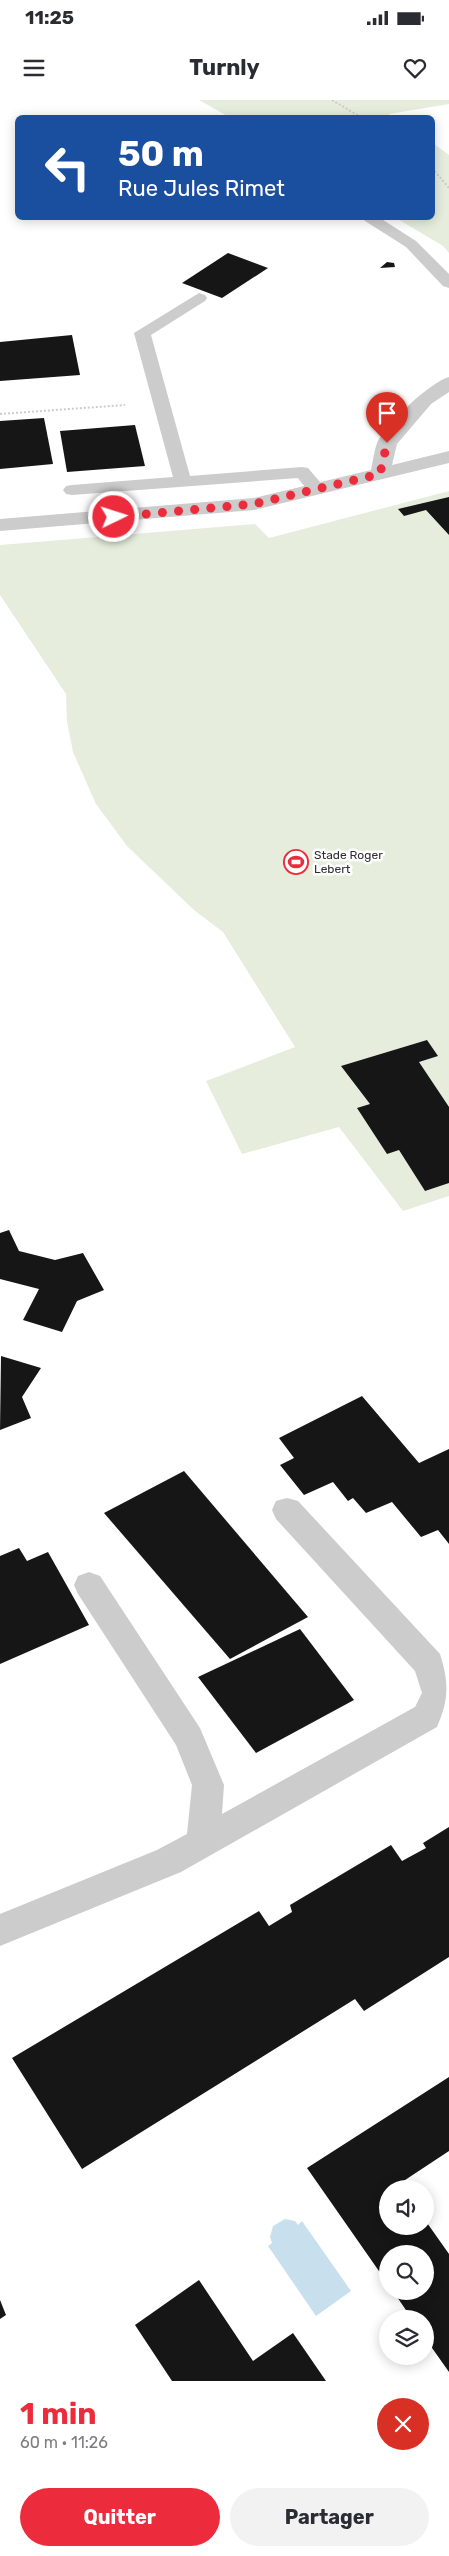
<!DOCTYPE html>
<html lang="fr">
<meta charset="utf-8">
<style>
body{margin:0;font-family:Rubik,sans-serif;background:#f2f2f3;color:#2b2b33;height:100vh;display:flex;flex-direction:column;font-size:19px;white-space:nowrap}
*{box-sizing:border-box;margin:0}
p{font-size:16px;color:#7c7c81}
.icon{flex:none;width:28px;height:28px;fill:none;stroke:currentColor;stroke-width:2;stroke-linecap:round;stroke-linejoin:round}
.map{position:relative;height:2281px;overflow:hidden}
.panel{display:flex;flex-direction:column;background:#fff;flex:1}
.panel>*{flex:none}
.banner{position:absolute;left:15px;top:15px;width:420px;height:105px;border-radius:8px;box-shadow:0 2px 12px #0003;background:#1a4fa0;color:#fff;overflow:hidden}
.tools{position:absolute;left:379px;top:2080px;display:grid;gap:10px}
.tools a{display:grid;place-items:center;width:55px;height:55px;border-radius:50%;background:#fff;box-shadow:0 2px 12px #0003;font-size:25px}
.pin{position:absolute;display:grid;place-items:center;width:42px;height:42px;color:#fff;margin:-51px -21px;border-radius:50% 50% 50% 0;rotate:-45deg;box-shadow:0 0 5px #0007}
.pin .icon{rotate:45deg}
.me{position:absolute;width:55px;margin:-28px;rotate:86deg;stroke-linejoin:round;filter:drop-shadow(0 0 4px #0008)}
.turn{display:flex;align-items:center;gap:18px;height:105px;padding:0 20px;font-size:22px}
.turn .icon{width:65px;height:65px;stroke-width:2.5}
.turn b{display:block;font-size:35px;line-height:42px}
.round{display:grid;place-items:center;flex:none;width:52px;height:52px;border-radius:26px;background:#f2f2f3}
.summary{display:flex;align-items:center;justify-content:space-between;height:85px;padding:0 20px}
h1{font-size:30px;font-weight:700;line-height:38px;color:#ec2b3c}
.button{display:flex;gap:10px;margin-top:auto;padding:10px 20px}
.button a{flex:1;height:58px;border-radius:30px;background:#ec2b3c;color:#fff;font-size:20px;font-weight:700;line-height:58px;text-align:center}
.button a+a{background:#f2f2f3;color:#2b2b33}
.status{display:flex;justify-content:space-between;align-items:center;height:35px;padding:0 25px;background:#fff;direction:ltr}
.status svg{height:14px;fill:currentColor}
header{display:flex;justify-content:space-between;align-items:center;height:65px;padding:0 20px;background:#fff;font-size:22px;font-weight:700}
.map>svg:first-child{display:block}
.green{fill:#e6eddd}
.water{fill:#c8e0ed}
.building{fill:#161616}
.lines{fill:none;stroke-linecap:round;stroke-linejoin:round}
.path{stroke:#ccc;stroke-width:2;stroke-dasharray:2 2;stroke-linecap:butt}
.lane{fill:#ccc;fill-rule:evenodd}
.street{fill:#ccc;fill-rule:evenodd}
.route{stroke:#ec2b3c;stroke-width:9;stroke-dasharray:0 16.2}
.labels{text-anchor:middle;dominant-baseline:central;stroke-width:5;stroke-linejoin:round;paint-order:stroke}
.poi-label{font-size:12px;fill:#2f2f2f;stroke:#fff;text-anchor:start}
</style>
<div class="status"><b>11:25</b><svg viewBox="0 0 49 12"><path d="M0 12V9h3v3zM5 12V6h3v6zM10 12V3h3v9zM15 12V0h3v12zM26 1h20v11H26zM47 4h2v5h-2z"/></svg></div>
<header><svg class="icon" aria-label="menu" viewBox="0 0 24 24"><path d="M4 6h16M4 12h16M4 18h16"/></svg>Turnly<svg class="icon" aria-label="heart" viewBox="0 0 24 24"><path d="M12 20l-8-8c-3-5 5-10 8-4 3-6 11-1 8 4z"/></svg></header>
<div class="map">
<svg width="449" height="2281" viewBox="0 0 449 2281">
<rect width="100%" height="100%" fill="#fff"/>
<g class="green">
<path d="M199,0H449V4L389,14L393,17H229Z"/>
<path d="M433,43L449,55V153L443,146L396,118H432Z"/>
<path d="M449,391V1096L403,1111L339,1027L242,1054L206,981L295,947L223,832L194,810L127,746L96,704L73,652L67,621L66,594L0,495V445L255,424L269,438Z"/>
</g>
<path class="water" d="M285,2119L295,2121L298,2125L302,2121L351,2191L316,2216L268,2146L272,2143L270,2137L273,2126Z"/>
<g class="building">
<path d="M228,153L268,168L222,198L182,183Z"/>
<path d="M387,162L394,163L395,167L380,168Z"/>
<path d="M72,235L80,275L0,281V242Z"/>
<path d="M44,318L53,364L0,369V321Z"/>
<path d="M135,325L145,366L67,372L60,331Z"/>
<path d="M449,397V435L426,410L404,416L398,409Z"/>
<path d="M427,940L438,956L419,962L449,1007V1083L425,1091L399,1050L387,1054L357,1008L370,1004L341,966Z"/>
<path d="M9,1130L19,1151L55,1160L83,1153L104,1190L77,1201L62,1232L23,1220L39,1189L0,1179V1133Z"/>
<path d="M1,1256L41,1268L22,1297L31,1318L0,1330Z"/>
<path d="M362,1296L419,1363L449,1349V1444L438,1430L421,1437L392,1402L366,1413L353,1398L348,1401L333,1382L304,1395L280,1365L294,1358L279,1338Z"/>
<path d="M184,1371L308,1517L230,1559L104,1413Z"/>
<path d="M19,1448L27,1461L48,1452L89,1525L0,1564V1456Z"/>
<path d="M300,1529L354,1600L256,1653L198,1577Z"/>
<path d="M449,1727V1857L364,1911L355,1899L82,2069L12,1958L259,1811L269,1826L292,1812L290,1805L391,1745L402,1761L426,1748L423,1743Z"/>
<path d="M449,1977V2051L399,2084L403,2089H388V2126H425V2120L449,2154V2272L425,2238V2219H412L393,2191H425V2154H388V2184L307,2068Z"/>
<path d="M199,2180L253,2261L293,2233L326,2281H172L135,2225Z"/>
<path d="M0,2200L6,2215L0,2219Z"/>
</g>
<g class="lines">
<g class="path">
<path d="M332,0L362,18"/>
<path d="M432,68L449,88"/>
<path d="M0,314L125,305"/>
</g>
<g class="lane">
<path d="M363,118H380L416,141L449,174V188L443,186L406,147L365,121Z"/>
<path d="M199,193L205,195L207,198L205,201L151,235L190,376L302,367L308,368L326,389L323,393C310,396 305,387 298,378L72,395L66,394L63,390L66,386L72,385L173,377L134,233Z"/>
</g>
<g class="street">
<path d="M449,277V292L431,304L397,344L392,365L449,351V363L254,410L0,431V419L254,398L371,370C373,361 374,351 377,343C385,325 430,282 449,277Z"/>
<path d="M287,1398L298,1401L440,1554C449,1583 449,1599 437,1627L181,1772L0,1846V1814L157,1750L187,1734L192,1685L176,1645L78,1494L74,1485L78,1476L89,1472L100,1476L200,1628L224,1685L222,1714L415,1607L422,1593L415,1571L276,1419L272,1410L276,1401Z"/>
</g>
</g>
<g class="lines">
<path class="route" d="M114,417L254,404L380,374L387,343"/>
</g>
<defs>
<symbol id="stadium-ring" viewBox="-11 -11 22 22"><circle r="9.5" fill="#fff" stroke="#ec2b3c" stroke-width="1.5"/><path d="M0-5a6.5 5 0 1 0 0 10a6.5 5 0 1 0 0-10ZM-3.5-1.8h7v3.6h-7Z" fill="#ec2b3c"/></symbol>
</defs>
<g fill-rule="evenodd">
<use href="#stadium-ring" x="282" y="748" width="28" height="28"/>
</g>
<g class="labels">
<g class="poi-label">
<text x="314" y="755">Stade Roger<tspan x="314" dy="14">Lebert</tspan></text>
</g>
</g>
</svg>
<div class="tools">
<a><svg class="icon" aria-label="sound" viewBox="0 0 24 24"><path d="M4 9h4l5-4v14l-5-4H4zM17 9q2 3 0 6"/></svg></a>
<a><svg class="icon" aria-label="search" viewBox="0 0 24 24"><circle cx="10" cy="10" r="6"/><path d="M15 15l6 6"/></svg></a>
<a><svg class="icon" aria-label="layers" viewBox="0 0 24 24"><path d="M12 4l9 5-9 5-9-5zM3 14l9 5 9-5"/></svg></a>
</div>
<div class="pin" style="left:387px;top:343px;background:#d93025"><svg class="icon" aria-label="arrive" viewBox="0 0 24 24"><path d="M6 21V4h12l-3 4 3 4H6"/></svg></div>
<svg class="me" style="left:114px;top:417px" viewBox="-20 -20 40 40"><circle r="17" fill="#ec2b3c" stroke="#fff" stroke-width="3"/><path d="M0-11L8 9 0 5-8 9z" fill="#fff"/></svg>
<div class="banner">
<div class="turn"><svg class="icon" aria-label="left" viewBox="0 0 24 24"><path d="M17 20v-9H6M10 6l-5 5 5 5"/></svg><div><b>50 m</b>Rue Jules Rimet</div></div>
</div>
</div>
<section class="panel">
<div class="summary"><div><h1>1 min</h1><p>60 m · 11:26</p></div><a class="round" style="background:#d93025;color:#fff"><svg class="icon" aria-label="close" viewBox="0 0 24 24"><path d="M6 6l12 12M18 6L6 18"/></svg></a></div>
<div class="button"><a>Quitter</a><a>Partager</a></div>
</section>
